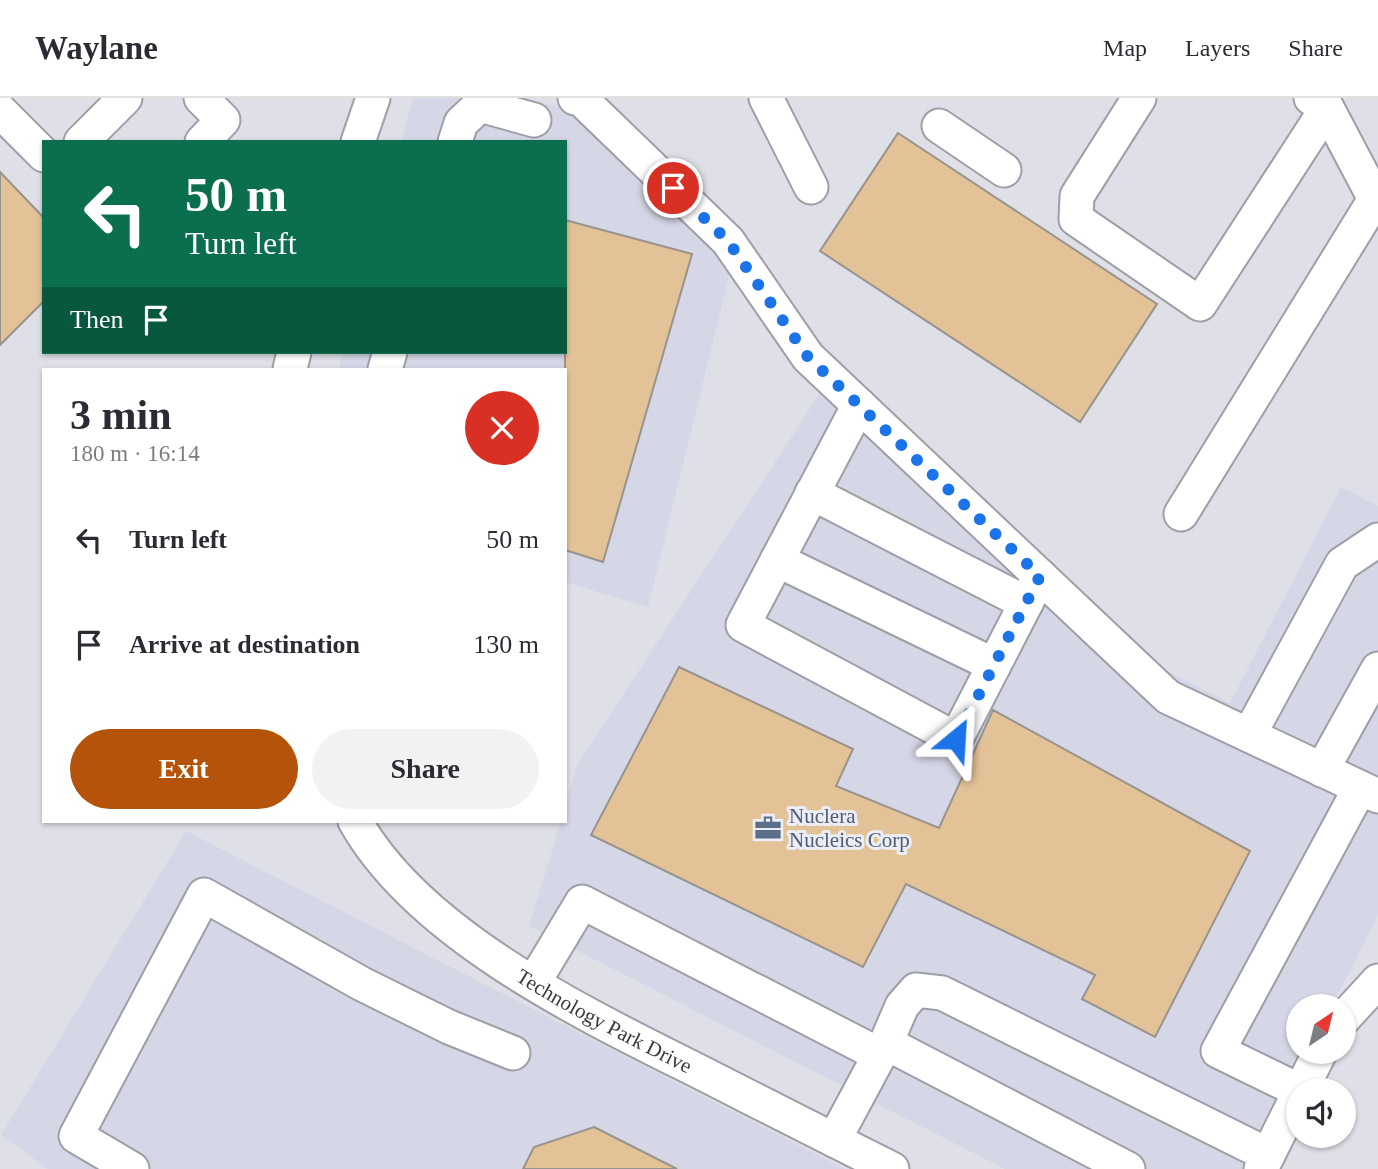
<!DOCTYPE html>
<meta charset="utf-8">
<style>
body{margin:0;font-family:Georgia,serif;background:#f2f2f3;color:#2b2b33;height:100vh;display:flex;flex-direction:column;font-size:26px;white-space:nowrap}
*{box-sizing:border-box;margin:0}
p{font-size:23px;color:#7c7c81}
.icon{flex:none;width:38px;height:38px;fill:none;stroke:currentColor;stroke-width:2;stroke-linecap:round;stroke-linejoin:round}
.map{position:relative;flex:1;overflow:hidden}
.details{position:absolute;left:42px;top:270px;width:525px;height:455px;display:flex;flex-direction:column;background:#fff;border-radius:0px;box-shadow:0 2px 5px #0004}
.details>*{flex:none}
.hud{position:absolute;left:42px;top:42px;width:525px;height:214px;border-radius:0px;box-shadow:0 2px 5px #0004;background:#0b6e4f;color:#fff;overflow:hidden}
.needle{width:46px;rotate:35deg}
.buttons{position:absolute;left:1286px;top:896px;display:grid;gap:14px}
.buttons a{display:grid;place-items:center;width:70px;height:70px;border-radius:50%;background:#fff;box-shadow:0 2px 5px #0004;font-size:35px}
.pin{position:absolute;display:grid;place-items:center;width:60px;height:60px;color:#fff;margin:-30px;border:4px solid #fff;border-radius:50%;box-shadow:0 2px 7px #0007}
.me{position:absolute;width:77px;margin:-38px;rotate:27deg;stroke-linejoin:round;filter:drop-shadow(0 0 5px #0008)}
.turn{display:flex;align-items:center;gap:24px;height:147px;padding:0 28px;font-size:32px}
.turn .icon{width:91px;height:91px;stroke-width:2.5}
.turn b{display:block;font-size:49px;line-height:60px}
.then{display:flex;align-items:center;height:66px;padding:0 28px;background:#0003;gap:14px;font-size:26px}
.round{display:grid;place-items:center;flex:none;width:74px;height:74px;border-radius:37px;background:#f2f2f3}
.summary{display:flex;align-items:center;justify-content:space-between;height:119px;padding:0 28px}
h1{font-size:42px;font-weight:600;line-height:52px}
.action{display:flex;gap:14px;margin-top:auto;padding:14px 28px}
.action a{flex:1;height:80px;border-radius:42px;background:#b45309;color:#fff;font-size:28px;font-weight:600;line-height:80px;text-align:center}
.action a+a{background:#f2f2f3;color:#2b2b33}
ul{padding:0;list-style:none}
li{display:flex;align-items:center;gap:21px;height:105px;padding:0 28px}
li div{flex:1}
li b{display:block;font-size:26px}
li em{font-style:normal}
header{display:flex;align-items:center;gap:42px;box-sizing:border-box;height:98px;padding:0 35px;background:#fff;border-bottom:2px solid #e1e1e2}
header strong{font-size:33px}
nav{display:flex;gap:38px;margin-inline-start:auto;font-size:24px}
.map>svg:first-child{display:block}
.built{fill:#d6d7e6}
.building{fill:#e3c297;stroke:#98938d;stroke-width:2}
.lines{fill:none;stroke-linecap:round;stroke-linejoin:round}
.minor-casing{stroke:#9e9ea6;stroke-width:37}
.minor{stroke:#fff;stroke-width:33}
.route{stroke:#1a73e8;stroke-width:12;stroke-dasharray:0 21.6}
.labels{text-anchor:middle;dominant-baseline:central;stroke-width:6;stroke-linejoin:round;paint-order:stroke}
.service-label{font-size:21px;fill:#4e5e75;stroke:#ecedf5;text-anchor:start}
.street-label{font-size:21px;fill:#3a3a3d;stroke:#ecedf5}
</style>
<header>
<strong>Waylane</strong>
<nav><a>Map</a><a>Layers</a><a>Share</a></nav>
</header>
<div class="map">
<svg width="1378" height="1071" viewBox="0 0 1378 1071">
<rect width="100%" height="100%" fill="#dfe0e7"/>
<g class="built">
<path d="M413,0H525L574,13L735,154L648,509L565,484V271H339L343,254H565V44H401Z"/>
<path d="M846,273L1150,564L1230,605L1341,389L1378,408V817L1332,908H1298V954H1308L1249,1071H1005L529,828L561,723H565V707L577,667L818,298Z"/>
<path d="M186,733L845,1071H48L1,1037Z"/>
</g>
<g class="building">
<path d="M898,35L1157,206L1080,324L820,153Z"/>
<path d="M0,74L44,120V203L0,247Z"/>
<path d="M565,122L692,156L603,464L565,452Z"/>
<path d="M679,569L853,651L836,688L939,730L993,612L1250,753L1155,939L1082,901L1095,877L906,786L863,869L591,737Z"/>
<path d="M594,1029L677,1071H523L534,1049Z"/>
</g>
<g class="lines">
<defs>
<g id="minor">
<path d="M201,0L223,22L202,44"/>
<path d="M575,0L582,2L728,143L808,259L1168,599L1378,698"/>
<path d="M766,0L811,89"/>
<path d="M1139,0L1077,98L1076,121L1200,206L1327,10L1311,0"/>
<path d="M0,13L44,57"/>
<path d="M939,28L1004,72"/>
<path d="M81,44L125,0"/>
<path d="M358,44L373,0"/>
<path d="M455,44L461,25L480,7L534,22"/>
<path d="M290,271L294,254"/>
<path d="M385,271L390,254"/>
<path d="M859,307L743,527L956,641L1040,478"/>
<path d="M812,395L1026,505"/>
<path d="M1181,416L1375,101L1327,10"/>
<path d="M777,462L994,567"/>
<path d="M1249,637L1342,466L1378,442"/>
<path d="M1322,672L1378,571"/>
<path id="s1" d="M355,723C419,837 584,916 698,973C763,1006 827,1039 892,1071"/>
<path d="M534,884L582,804L880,957"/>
<path d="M1344,920L1378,883"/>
<path d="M1298,992L1218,953L1360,690"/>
<path d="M1301,992L1320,954"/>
<path d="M834,1042L886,945"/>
<path d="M132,1071L76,1038L204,797L362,886L449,929L513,955"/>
<path d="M1128,1071L886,945L902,908L916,892L942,895L1268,1057"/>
<path d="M1261,1071L1298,997"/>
</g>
</defs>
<use href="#minor" class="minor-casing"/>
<use href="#minor" class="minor"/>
</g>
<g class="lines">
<path class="route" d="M673,90L728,143L808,259L1040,478L956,641"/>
</g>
<defs>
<symbol id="office-bare" viewBox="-9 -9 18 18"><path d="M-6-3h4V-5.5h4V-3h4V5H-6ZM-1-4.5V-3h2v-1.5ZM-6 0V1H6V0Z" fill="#5c6f8a" stroke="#ecedf5" stroke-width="2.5" paint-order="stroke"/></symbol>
</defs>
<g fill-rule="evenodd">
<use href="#office-bare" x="749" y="711" width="38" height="38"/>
</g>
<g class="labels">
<g class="service-label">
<text x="789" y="718">Nuclera<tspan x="789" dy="24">Nucleics Corp</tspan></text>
</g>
<g class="street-label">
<text stroke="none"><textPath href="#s1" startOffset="324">Technology Park Drive</textPath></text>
</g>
</g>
</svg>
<div class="buttons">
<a><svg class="needle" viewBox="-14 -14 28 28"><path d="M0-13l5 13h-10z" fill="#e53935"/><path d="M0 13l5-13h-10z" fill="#7c7c81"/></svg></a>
<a><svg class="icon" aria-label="sound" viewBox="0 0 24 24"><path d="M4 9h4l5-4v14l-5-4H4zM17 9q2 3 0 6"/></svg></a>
</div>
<div class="pin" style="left:673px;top:90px;background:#d93025"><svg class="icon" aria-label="arrive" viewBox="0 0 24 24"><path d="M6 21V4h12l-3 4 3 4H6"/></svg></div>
<svg class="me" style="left:956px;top:641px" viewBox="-20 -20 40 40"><path d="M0-17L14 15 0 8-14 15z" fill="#1a73e8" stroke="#fff" stroke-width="4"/></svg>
<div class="hud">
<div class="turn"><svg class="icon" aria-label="left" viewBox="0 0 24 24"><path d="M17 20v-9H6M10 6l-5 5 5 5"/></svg><div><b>50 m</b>Turn left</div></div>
<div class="then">Then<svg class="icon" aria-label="arrive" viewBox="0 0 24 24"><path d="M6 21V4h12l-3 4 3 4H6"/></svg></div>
</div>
<section class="details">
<div class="summary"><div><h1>3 min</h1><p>180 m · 16:14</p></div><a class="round" style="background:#d93025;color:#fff"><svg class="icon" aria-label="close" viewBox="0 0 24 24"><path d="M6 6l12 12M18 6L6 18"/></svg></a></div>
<ul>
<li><svg class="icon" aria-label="left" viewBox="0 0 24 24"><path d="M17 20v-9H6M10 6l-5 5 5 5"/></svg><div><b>Turn left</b></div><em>50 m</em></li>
<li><svg class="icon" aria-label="arrive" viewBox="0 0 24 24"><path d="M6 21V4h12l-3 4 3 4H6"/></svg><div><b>Arrive at destination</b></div><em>130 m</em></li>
</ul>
<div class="action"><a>Exit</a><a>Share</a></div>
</section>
</div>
